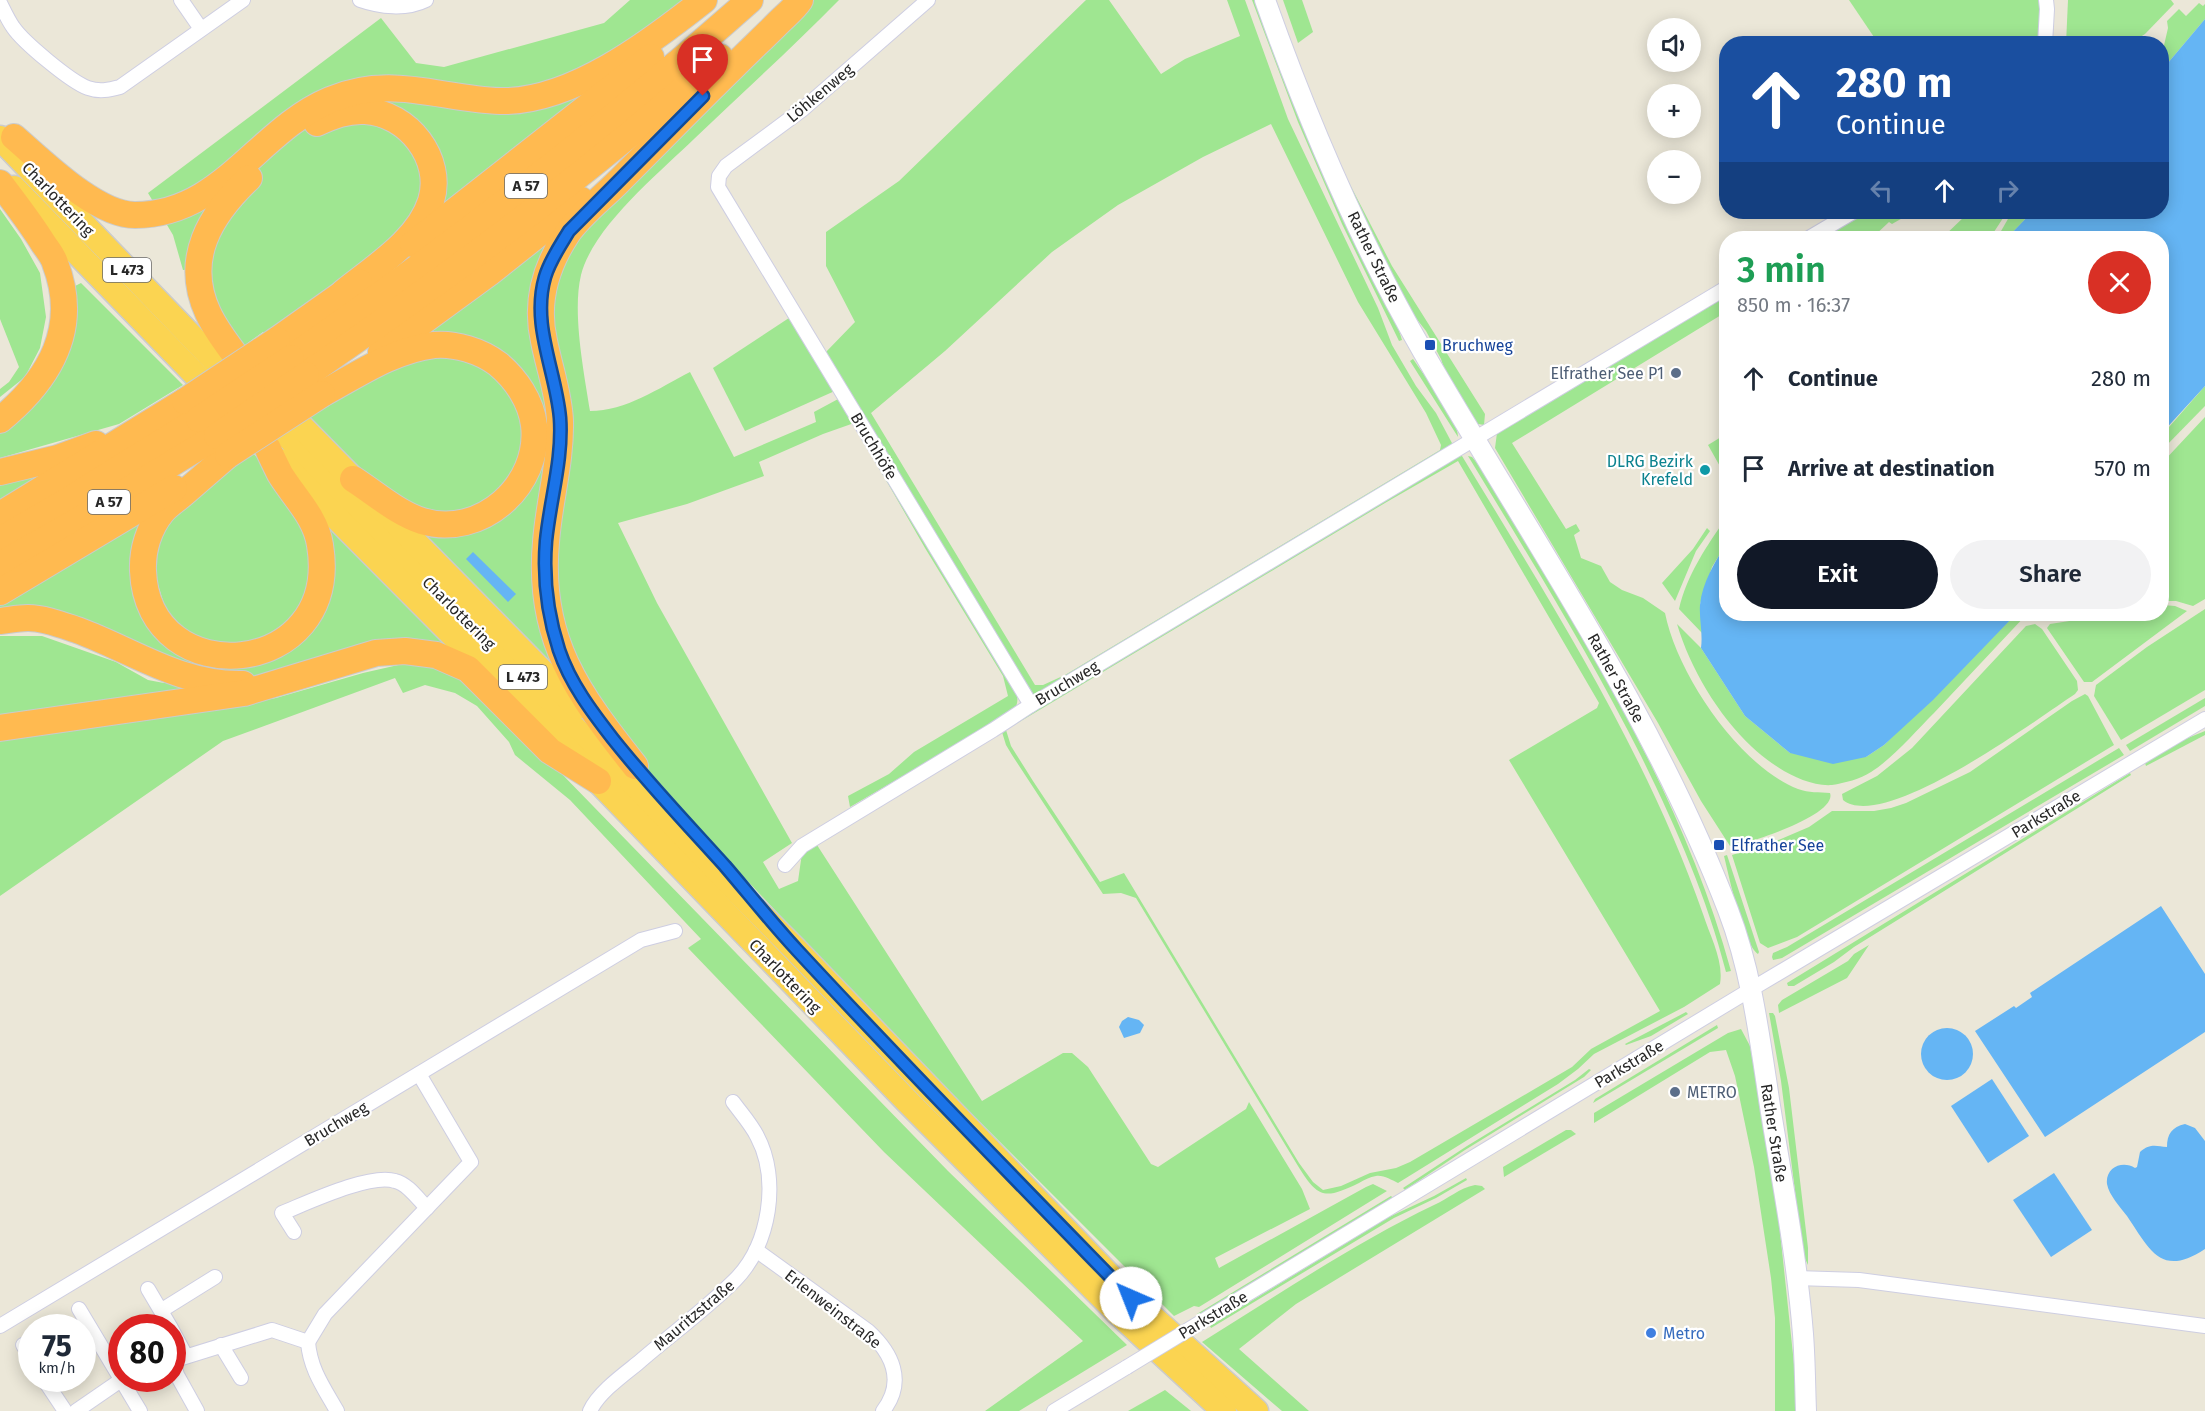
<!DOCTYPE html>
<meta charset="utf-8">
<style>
body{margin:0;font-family:"Fira Sans",sans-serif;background:#f2f2f3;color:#1f2937;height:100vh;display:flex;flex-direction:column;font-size:22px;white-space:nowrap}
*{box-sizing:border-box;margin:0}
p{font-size:20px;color:#747a83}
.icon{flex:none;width:33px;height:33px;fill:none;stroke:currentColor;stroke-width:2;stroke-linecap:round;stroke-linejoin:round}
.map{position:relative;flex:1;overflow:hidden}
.side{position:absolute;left:1719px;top:231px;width:450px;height:390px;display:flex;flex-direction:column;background:#fff;border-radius:24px;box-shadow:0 3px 15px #0003}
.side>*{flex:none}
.top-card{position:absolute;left:1719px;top:36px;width:450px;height:183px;border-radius:24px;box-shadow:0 3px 15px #0003;background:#1a4fa0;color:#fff;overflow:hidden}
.controls{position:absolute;left:1647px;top:18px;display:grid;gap:12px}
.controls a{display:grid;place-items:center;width:54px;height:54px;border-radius:50%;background:#fff;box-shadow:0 3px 15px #0003;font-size:30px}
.speed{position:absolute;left:18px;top:1314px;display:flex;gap:12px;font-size:30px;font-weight:700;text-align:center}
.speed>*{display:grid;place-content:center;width:78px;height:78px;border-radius:50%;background:#fff;box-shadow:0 3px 15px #0003;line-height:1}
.speed small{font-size:15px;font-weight:400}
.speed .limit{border:9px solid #d22;background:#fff;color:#111}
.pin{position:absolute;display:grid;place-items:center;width:51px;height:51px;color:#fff;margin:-62px -26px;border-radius:50% 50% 50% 0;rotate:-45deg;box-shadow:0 0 6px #0007}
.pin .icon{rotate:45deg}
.me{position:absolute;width:66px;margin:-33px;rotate:316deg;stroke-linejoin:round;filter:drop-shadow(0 0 4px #0008)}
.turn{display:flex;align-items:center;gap:21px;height:126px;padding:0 18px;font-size:27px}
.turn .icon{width:78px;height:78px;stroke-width:2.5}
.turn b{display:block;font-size:42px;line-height:51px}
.lanes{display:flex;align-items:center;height:57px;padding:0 18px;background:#0003;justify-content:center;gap:30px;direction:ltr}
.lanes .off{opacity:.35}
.round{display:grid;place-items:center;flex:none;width:63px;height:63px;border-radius:32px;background:#f2f2f3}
.head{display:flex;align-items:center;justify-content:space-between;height:102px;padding:0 18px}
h1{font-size:36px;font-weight:600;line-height:45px;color:#1e9e55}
.button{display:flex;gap:12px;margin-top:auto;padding:12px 18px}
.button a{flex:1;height:69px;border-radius:36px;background:#111827;color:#fff;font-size:24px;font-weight:600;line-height:69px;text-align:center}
.button a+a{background:#f2f2f3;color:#1f2937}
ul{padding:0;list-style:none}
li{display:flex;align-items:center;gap:18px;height:90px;padding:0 18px}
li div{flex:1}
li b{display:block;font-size:22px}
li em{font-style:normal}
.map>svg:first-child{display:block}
.green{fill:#9fe691;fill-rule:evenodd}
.water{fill:#65b5f4}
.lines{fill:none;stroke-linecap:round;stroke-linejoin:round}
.minor-casing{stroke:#cecee2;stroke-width:16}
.secondary-casing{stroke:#cecee2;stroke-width:22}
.trunk-casing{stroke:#cbcbcb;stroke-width:27}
.motorway-casing{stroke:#cbcbcb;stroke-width:28}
.minor{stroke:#fff;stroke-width:14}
.secondary{stroke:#fff;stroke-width:20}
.trunk{stroke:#fbd451;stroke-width:24}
.motorway{stroke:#ffba50;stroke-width:26}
.minor-bridge-casing{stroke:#cecee2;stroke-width:16;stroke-linecap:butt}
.motorway-bridge-casing{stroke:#cbcbcb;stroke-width:28;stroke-linecap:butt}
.minor-bridge{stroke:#fff;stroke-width:14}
.motorway-bridge{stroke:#ffba50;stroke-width:26}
.route-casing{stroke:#114b97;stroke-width:15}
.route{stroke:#1a73e8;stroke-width:10}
.transit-dot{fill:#1a4fb4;stroke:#fff;stroke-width:2}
.service-dot{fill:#5c6f8a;stroke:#fff;stroke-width:2}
.culture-dot{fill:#0f9aa8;stroke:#fff;stroke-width:2}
.shop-dot{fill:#3f7fe0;stroke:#fff;stroke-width:2}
.labels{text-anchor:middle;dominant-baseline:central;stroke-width:4.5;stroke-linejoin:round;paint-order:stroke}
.shield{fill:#fff;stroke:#686868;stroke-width:1.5}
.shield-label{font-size:15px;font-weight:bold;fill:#282828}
.street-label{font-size:16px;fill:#282828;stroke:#fff}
.transit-label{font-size:16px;fill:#164399;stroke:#fff;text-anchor:start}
.service-label{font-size:16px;fill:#4e5e75;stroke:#fff;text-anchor:end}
.culture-label{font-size:16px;fill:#0d838f;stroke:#fff;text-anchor:end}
.shop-label{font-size:16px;fill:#366cbe;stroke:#fff;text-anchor:start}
</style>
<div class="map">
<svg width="2205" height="1411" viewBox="0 0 2205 1411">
<rect width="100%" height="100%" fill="#ebe7d8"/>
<g class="green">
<path d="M630,0H702L542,137L266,335L263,332L241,348L211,295L209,268L183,270L173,235L148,193L381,18L416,63L444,67L604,23Z"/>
<path d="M810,0H839C792,48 742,93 694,139C659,173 593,227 581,275C572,313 584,372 590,411C626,411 659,388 690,372L734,457L816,422L814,412L840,398L857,422L823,434L759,462L764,476L687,504L618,523L657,603L792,843L763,862L779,889L798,881L802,853L817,845L982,1101L1063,1053H1072L1088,1067L1151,1164L1158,1167L1246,1109L1249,1102L1302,1189L1310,1209L1215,1258L1219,1268L1366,1187L1373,1184L1387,1191L1199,1307L1194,1306L1174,1316L961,1103L787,923L712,843L637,757L604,714L569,647L556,586L555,342L552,310L564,256L580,228Z"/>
<path d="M1086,0H1109L1161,74L1185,59L1240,36L1227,0H1245L1288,119L1378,308L1392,345L1416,386L1436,413L1453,445L1037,696L1026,693L825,353L855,322L826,266V232L899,181ZM1271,124L1358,302L1426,413L1441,445L1440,450L1065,675L1043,685H1035L871,413L945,351L1052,252L1118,205L1203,157Z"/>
<path d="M1252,0H1255L1273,51L1397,324L1402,340L1399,341L1342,224L1298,122Z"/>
<path d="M1283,0H1302L1313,32L1298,43Z"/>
<path d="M1849,0H2040L2041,31L2038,43H1878Z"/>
<path d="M2068,0H2171L2174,4L2145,34L2131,43L2066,44Z"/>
<path d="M2199,3L2203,6L2205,4V19L2162,70V54L2168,28L2167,21L2179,9L2186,16Z"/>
<path d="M1342,169L1392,266L1485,414L1484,425L1473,423L1450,386L1441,359L1426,331L1401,299L1339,170Z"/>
<path d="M0,209L21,239L40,273L46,317L40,348L25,377L0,397V389L9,382L19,367L0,319Z"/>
<path d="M1865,212H1913L1892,224L1889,222L1872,238H1820Z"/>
<path d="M1962,212H2007L1990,238H1942L1965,216Z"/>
<path d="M2012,212H2032L2007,238H1997Z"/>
<path d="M560,228L548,252L551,403L547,505L569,681L415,528L478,523L536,448L507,367L404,348Z"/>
<path d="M81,283L183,385L119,424L0,458V428L45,391L67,356L74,325L75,286Z"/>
<path d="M1726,295V312L1512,443L1566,529L1576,524L1580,531L1574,535L1581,558L1601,566L1610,582L1622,590L1643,598L1665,613C1677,674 1739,766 1798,789C1809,793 1819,792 1830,793C1838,815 1748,844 1730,846L1701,801L1658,723L1495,448L1497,433Z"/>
<path d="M792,316L837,390L745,431L713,368Z"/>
<path d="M437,356L474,362L505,385L520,412L524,444L513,476L491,501L449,516L393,501L304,419L385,369Z"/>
<path d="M1413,359C1425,377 1458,417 1458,437L1410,361Z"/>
<path d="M2205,386V406L2162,450V435Z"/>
<path d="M2205,417V599L2193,606L2176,601H2162V463Z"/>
<path d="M864,433L1015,687C1018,698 1019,703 1013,712L850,807L848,796L889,774L914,752L1008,696L1003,676L925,548L868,449Z"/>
<path d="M1726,434V477L1708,445Z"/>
<path d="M248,447L300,508L317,577L285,633L222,651L169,621L150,558L170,512Z"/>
<path d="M79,456L0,501V476Z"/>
<path d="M1462,456C1551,603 1646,751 1703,914C1710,936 1724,961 1720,984L1684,1007L1594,1054L1578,1069L1558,1084L1398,1183C1391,1180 1384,1175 1376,1176C1370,1177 1364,1180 1359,1183C1324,1200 1318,1198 1298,1166L1136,898L1121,893L1103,894L1012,755L1006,745L1002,732L1005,726L1456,457ZM1458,461L1599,703L1597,708L1509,760L1660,1011L1591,1049L1572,1067L1410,1162L1396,1168L1370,1173L1341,1186L1323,1190L1313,1182L1299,1163L1124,873L1100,882L1033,781L1011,746L1006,730L1385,503Z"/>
<path d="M1468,456L1472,457L1478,464C1576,625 1681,788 1731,971L1726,972C1707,897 1675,825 1641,756C1589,653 1528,555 1468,456Z"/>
<path d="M305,500L471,667L446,655L274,676L0,723V636H42L116,662L148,680L164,683L168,668L0,616V602L156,509L142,595L212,659L312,618Z"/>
<path d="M1726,518V544L1712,567L1700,604L1702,633L1679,609C1687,574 1707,546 1726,518Z"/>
<path d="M1707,528L1710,531L1696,551L1675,601L1662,583L1693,549Z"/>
<path d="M2163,605L2175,606L2187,611L2092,682H2084L2047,628L2050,624L2115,614H2162Z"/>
<path d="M2205,609V690L2121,740L2094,696L2096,685L2147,647Z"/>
<path d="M2016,614H2027C1996,647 1965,680 1934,713C1916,731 1892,759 1871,772C1860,779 1845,783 1832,785C1804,787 1771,765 1752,747C1718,715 1690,668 1677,624L1701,648L1745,716L1790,753L1866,757L1884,745Z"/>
<path d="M2035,624L2042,629L2077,681L2078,690L2075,694C2037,719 1884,833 1843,800L1842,794L1877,776L1912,748L2026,626Z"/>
<path d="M407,663L434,668L456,676L486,696L948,1171L1127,1345L1019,1411H985L1083,1341L884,1152L688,948L701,939L570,800L515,755L509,742L477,706L455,693L425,685L403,693L395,678L223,741L0,896V739H15L276,698L363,673Z"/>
<path d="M2085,694L2088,696L2114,745L1797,937L1768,948L1760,943L1732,855L1776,841L1809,827L1832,811H1874L1891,808L1906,803L1970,772L2072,701Z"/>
<path d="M2205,698V706L2130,751L2126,745Z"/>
<path d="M2205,731V735L2146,766L2145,763L2183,740Z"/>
<path d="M2119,748L2124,755L1782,958L1773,960L1772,957L1773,953L1787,947Z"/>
<path d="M2130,773L2131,775L1854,947L1834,962L1794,986H1788L1787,983Z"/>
<path d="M1727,855L1759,952L1758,954C1743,943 1729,876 1724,856Z"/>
<path d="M1869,945L1847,978L1779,1013L1778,1005L1782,1000L1848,961L1854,954Z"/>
<path d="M1686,1012L1688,1014L1651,1036L1626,1045L1625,1044Z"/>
<path d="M1769,1013H1773L1775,1016L1789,1088L1808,1248V1265L1803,1254L1781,1081Z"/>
<path d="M1717,1025L1718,1028L1593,1103L1595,1099Z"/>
<path d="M1741,1029L1750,1046L1776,1194L1799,1411H1775V1318L1771,1278L1754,1167L1735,1076L1726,1050L1710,1052L1594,1123V1113L1728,1033Z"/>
<path d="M1589,1069L1591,1070L1584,1077L1465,1150L1405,1190L1403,1188L1467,1146L1575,1080Z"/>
<path d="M1566,1130H1571L1576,1134L1504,1177L1503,1167Z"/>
<path d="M1466,1178L1467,1180L1436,1198L1394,1218L1211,1328L1210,1326L1389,1217L1434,1196Z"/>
<path d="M1475,1185L1482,1186L1485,1189L1296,1304L1239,1349L1309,1411H1282L1202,1342C1278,1295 1353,1244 1434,1205C1448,1199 1459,1188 1475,1185Z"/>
<path d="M1391,1196L1393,1198L1199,1316L1197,1314Z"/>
<path d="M1165,1390L1191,1411H1128Z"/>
</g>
<g class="water">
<path d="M2205,19V386L2162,433V238H2007L2032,212H2162V70Z"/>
<path d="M1726,544V614H2016L1933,700L1884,745L1866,757L1833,764L1790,753L1745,716L1701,648C1703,633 1699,619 1700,605C1702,583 1715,562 1726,544Z"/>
<path d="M473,552L516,594L508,602L466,559Z"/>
<path d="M2161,906L2205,974V1032L2045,1137L1975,1031L2014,1006L2016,1008L2032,997L2030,993Z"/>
<path d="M1128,1017L1139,1020L1144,1025L1140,1033L1124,1038L1119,1027L1122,1021Z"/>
<circle cx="1947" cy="1054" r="26"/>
<path d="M1992,1079L2029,1136L1988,1163L1951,1106Z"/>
<path d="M2185,1124L2195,1128L2205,1141V1249C2161,1278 2150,1250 2127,1216C2120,1207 2109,1195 2107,1184C2105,1167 2123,1160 2135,1168L2137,1167L2140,1152C2150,1143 2156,1146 2167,1147C2167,1134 2172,1127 2185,1124Z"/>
<path d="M2054,1173L2092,1230L2051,1257L2013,1200Z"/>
</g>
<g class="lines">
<defs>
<g id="minor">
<path d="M181,0L201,29"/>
<path d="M360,0C380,7 406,10 426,0"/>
<path d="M928,0L803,109L726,166L719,176L718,187L1031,705"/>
<path d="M0,3C4,11 8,20 13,27C23,42 71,82 88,88C99,92 109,90 120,87L243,0"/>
<path d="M2045,44L2047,9L2046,0"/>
<path d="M1809,238L1853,212"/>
<path d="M785,865L802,846L993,730L1031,705L1726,288"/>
<path d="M294,1232L282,1213C307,1203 370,1173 395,1181C408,1184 418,1199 427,1208"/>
<path d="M756,1250L868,1331C892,1353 906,1381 883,1411"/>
<path d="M1796,1278L1859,1280L2205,1326"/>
<path d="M148,1289L171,1328"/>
<path d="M79,1309L140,1411"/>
<path d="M162,1310L215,1277"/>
<path d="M1201,1322L1750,990L2205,719"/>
<path d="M0,1326L641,940L675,931"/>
<path d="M172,1330L186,1356"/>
<path d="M308,1342L325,1314L471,1162L419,1074"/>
<path d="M308,1342C310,1369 324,1388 337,1411"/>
<path d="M23,1345L32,1359"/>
<path d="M221,1345L241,1378"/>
<path d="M172,1361L272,1330L308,1342"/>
<path d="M173,1361L177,1375L197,1411"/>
<path d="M43,1378L65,1411"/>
<path d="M76,1411L124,1378"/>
<path d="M590,1411C598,1393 623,1375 638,1363C670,1335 705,1310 735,1280C770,1245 780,1179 757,1136C751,1124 741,1113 733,1102"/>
<path d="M1054,1411L1127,1367"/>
</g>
<path id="secondary" d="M1265,0C1308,121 1358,239 1422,350C1528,534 1652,711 1728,910C1752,972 1760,1041 1770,1106C1782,1181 1797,1258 1803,1334C1805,1360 1805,1385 1806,1411"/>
<g id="trunk">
<path d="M0,138L441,595L795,949L1131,1298L1256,1411"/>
<path d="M14,188L220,400"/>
<path d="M286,411L577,707"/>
<path d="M280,461L598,781L907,1101L1117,1312L1224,1411"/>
</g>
<g id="motorway">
<path d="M317,123C332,116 347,110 365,111C408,113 444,159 431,201C419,240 375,267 344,292"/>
<path d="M14,137C43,162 96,215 135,215C222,215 258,130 330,100C390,74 440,99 500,101C571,103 651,42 704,0"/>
<path d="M249,178C210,215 183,259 208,313C218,335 236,355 250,375"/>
<path d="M0,183C15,203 30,222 43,243C47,249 53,256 55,263C80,328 50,379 0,420"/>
<path d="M413,244L651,57"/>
<path d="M277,340L359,282"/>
<path d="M381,352L489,273L581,200"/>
<path d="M291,358C451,247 605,129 750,0"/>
<path d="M306,375C449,276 590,173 720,57"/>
<path d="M322,394C357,375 393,350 434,345C455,343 481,351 498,364C516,379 531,401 534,425C541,485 481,539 422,521C397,513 375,493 353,479"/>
<path d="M228,455C213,468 198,481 183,494C176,500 168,505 162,512C149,528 142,550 143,571C148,695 342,680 320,545C316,517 294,497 280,474C276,466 272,458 268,449"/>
<path d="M0,472L58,458L96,444"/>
<path d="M0,515L185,401"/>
<path d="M0,540L62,504L199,419"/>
<path d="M0,565L74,523L217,436"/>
<path d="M0,592L174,488"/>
<path d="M0,621C9,620 19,618 28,618C44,618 62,625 77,630C132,650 181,686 243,684"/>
<path d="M0,728L244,693L376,653L405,651L436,655L468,669L550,751L598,781"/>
<path d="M635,766C578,694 537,639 546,542C549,501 561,462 560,421C559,394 549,367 544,341C535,302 546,266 567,234C580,215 601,199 618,182C656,144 694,105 733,67C748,52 763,38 778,23C786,15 794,9 800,0"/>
</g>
</defs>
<use href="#minor" class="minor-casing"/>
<use href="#secondary" class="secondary-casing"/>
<use href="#trunk" class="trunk-casing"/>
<use href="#motorway" class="motorway-casing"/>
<use href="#minor" class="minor"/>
<use href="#secondary" class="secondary"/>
<use href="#trunk" class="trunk"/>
<use href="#motorway" class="motorway"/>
<defs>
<path id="minor-bridge" d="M1127,1367L1201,1322"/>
<g id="motorway-bridge">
<path d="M185,401L277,340"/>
<path d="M199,419L291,358"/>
<path d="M217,436L306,375"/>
<path d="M228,455L322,394"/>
</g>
</defs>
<use href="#minor-bridge" class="minor-bridge-casing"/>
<use href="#motorway-bridge" class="motorway-bridge-casing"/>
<use href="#minor-bridge" class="minor-bridge"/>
<use href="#motorway-bridge" class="motorway-bridge"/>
</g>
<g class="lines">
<defs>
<path id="route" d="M703,96L569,231C560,246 550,260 545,277C531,325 556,371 560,418C563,459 550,500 546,541C543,577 548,616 559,650C570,683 592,712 613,739C648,783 687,824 725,866C749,894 772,923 797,950C906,1068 1019,1183 1131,1298"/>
</defs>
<use href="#route" class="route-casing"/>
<use href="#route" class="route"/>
</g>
<g class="transit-dot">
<rect x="1424" y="339" width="12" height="12" rx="3"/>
<rect x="1713" y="839" width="12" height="12" rx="3"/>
</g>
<g class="service-dot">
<circle cx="1676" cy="373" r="6"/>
<circle cx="1675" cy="1092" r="6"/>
</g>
<circle class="culture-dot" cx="1705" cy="470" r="6"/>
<circle class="shop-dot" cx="1651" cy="1333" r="6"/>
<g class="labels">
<g class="shield">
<rect x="505" y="174" width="42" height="24" rx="4.5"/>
<rect x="103" y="258" width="48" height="24" rx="4.5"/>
<rect x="88" y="490" width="42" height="24" rx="4.5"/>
<rect x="499" y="665" width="48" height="24" rx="4.5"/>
</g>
<g class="shield-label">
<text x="526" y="186">A 57</text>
<text x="127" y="270">L 473</text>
<text x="109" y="502">A 57</text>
<text x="523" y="677">L 473</text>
</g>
<g class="street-label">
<text transform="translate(820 93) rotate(-40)">Löhkenweg</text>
<text transform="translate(58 199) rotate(46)">Charlottering</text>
<text transform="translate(1374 257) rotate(64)">Rather Straße</text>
<text transform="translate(874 446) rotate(59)">Bruchhöfe</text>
<text transform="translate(459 613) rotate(45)">Charlottering</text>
<text transform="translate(1616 678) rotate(61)">Rather Straße</text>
<text transform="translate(1067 683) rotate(-31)">Bruchweg</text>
<text transform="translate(2046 814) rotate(-31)">Parkstraße</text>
<text transform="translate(785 976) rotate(46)">Charlottering</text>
<text transform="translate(1629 1064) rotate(-31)">Parkstraße</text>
<text transform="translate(336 1124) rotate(-31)">Bruchweg</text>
<text transform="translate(1774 1133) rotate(81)">Rather Straße</text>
<text transform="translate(833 1309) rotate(38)">Erlenweinstraße</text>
<text transform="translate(694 1315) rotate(-40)">Mauritzstraße</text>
<text transform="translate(1213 1315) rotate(-31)">Parkstraße</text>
</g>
<g class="transit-label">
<text x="1442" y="345">Bruchweg</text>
<text x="1731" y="845">Elfrather See</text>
</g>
<g class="service-label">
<text x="1664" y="373">Elfrather See P1</text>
<text x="1687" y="1092" text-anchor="start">METRO</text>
</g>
<g class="culture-label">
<text x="1693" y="461">DLRG Bezirk<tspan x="1693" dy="18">Krefeld</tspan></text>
</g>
<g class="shop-label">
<text x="1663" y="1333">Metro</text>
</g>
</g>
</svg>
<div class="controls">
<a><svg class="icon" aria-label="sound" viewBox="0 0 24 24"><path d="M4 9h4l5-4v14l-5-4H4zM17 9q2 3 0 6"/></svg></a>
<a>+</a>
<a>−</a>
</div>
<div class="speed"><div>75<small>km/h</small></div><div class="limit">80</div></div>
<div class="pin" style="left:703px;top:96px;background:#d93025"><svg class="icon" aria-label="arrive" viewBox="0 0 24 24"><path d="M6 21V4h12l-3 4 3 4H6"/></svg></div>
<svg class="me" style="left:1131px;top:1298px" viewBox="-20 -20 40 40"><circle r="19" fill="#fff"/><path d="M0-13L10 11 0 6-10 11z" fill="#1a73e8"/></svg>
<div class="top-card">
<div class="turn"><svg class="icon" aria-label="ahead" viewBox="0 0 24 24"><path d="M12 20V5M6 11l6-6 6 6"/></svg><div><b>280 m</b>Continue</div></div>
<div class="lanes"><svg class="icon off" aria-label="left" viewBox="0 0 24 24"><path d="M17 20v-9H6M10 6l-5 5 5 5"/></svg><svg class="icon" aria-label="ahead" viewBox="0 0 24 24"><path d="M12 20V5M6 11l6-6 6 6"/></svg><svg class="icon off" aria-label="right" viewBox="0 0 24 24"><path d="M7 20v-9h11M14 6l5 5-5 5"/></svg></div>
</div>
<section class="side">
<div class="head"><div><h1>3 min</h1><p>850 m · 16:37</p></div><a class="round" style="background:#d93025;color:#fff"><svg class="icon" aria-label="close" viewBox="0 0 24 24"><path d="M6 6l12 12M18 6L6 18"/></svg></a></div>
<ul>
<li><svg class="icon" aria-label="ahead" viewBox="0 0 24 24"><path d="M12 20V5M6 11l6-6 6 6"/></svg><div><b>Continue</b></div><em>280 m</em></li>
<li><svg class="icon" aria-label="arrive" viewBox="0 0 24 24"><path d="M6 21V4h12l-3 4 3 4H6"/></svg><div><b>Arrive at destination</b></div><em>570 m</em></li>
</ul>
<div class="button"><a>Exit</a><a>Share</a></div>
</section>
</div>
